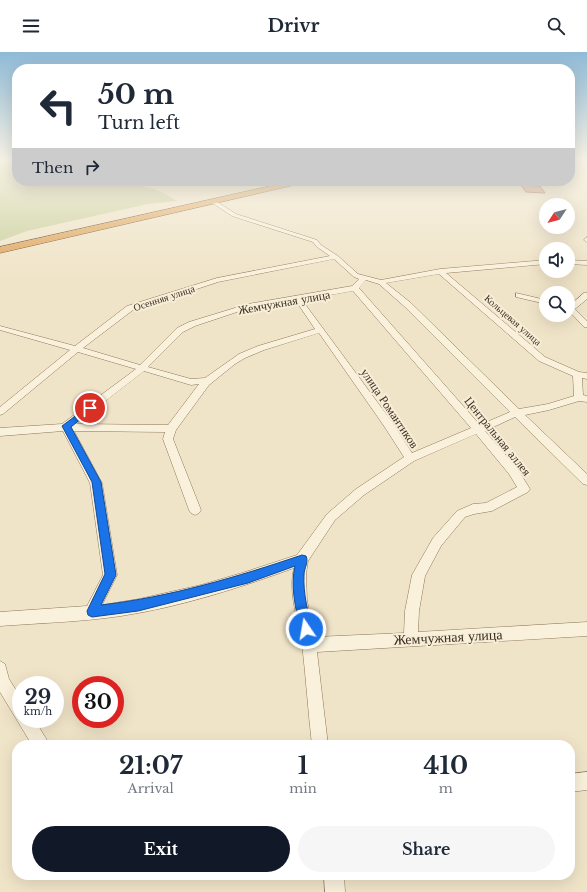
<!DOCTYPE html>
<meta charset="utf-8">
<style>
body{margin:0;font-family:"Libre Baskerville",serif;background:#f6f6f7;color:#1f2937;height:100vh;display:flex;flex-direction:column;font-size:15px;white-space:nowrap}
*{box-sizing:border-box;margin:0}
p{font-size:13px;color:#747a83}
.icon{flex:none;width:22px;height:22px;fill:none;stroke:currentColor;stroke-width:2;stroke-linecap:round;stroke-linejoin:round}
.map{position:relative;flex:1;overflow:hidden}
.details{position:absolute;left:12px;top:688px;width:563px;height:140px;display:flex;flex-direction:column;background:#fff;border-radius:16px;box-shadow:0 4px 16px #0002}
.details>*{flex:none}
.banner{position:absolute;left:12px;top:12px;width:563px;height:122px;border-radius:16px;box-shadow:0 4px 16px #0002;background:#fff;color:#1f2937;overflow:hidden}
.needle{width:26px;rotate:234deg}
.fabs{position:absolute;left:539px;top:146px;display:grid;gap:8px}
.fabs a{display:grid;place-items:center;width:36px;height:36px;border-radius:50%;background:#fff;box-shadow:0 4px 16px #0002;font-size:20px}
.speed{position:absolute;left:12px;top:624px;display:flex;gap:8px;font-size:20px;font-weight:700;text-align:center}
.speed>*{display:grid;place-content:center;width:52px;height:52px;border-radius:50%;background:#fff;box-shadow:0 4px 16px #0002;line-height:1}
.speed small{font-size:10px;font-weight:400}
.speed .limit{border:6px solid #d22;background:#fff;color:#111}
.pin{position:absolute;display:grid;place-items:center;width:34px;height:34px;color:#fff;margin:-17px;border:2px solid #fff;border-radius:50%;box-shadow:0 1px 4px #0007}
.me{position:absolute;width:44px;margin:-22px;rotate:348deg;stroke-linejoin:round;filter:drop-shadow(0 0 3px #0008)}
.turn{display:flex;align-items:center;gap:14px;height:84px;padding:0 20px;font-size:18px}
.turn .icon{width:52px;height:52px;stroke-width:2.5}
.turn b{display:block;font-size:28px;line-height:34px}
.then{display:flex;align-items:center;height:38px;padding:0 20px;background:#0003;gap:8px;font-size:15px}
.eta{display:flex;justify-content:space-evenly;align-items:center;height:68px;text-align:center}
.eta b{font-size:24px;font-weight:700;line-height:28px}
.cta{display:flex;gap:8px;margin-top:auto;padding:8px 20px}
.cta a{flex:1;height:46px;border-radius:24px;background:#111827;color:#fff;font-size:16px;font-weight:700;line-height:46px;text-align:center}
.cta a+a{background:#f6f6f7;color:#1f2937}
header{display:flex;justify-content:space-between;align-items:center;height:52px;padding:0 20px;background:#fff;font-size:18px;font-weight:700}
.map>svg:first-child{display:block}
.green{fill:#c9cf9b}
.building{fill:#cf9f7d;stroke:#8d5f41}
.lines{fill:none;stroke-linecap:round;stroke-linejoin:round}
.minor-casing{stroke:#8d765c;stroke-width:1}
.highway-casing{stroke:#5b4430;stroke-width:1}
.minor{fill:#faf1dc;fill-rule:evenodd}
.highway{fill:#e0a458;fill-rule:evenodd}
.route{fill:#1a73e8;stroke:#114b97}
.labels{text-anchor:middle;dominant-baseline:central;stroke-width:4;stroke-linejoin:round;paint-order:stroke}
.far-street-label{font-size:10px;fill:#3d2e20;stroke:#f7eed8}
.street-label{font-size:12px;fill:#3d2e20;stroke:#f7eed8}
.near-street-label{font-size:14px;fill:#3d2e20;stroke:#f7eed8}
</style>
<header><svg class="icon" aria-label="menu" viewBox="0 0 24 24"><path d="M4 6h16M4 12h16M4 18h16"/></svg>Drivr<svg class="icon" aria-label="search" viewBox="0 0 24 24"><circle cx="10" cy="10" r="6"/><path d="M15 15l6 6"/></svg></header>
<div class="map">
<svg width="587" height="840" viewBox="0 0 587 840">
<rect width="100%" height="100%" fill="#f0e4c8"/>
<path class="green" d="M0,112L17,114V129C62,129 140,121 177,149L148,152L27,179L0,189Z"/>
<path class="building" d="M521,133L540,134L545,141L526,140Z"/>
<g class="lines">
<defs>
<g id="minor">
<path d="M213,147L236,162L317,188L321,193L338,204L358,222L381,228L440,217L546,208V212L446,221L545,305L579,320L587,321V327L582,326L583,343L587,344V350L579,349L549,358L525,363L587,422V433L583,432L515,365L485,379L517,416L530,437L528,440L492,459L474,462L465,465L441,494L425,524L419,559L418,580L587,570V584L317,600L328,693H312C308,659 306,625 302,592C298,567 288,541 294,516C239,536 180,555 121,564C81,570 40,571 0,574V560L87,554L103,523L90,431L63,379L0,384V376L62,372L136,317L78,300L3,362L0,363V355L70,298L0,278V274L75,294L127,254L217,226L330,204L317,195L313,190L232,164L211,150L210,149ZM334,207L354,225L359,227L352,234L248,252L189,270L177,276L140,313L83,296L133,258L218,230ZM439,222L539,309L573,324L574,344L548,352L519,357L411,251L386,231ZM366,228L379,232L405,255L510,360L480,373L359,236ZM353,239L471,376L412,401L392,370L302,248ZM296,249L315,277L258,294L239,302L205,326L191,327L148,315L183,280L195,274L249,256ZM319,281L384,374L404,405L356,437L327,462L297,503L242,521L201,533L139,547L102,553L117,523L102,431L74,379L165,380L163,387L189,458L191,461L195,463L199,461L201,458L173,387L176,378L209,333L235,312L245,306L264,298ZM144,319L191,333L199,332L168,373L76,372ZM476,382L509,422L517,435L486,451L473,452L457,459L433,486L412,523L405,559L404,581L315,585L307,549L306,522L308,509L335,468L364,443L414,409Z"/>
<path d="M587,185V190L584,188Z"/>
<path d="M568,208L587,209V213L568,212Z"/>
<path d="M516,241L546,248V252L516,245Z"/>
<path d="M584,241H587V247L575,257L587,269V275H584L568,258V255Z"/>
<path d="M0,609L5,612L9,627L21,646V667H34L50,693H32L0,640Z"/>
<path d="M587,720V738L570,740V722Z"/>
<path d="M324,823H344L345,840H325Z"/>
</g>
<path id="highway" d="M293,129H307L303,131L0,201V195Z"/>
</defs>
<use href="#minor" class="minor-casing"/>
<use href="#highway" class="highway-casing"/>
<use href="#minor" class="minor"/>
<use href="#highway" class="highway"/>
</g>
<linearGradient id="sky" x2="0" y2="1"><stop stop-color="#8fbad6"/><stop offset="0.48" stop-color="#f8f3e6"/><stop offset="1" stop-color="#f8f3e6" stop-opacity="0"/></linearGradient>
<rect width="587" height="225" fill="url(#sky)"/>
<path class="route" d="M90,353L94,356L93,357L71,375L101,430L116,523L101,553C170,545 237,525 302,503L306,504C309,510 304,516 304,523C303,541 308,560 312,577L310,581L306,583L302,581L300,577C296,557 290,534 295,514L248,531L138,559L92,565L88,563L87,559L105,522L92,430L62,374Z"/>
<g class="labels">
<g class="far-street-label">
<text transform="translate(164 246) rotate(-18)">Осенняя улица</text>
<text transform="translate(513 268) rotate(41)">Кольцевая улица</text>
</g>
<g class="street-label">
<text transform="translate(284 250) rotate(-10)">Жемчужная улица</text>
<text transform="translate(390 356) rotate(56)">улица Романтиков</text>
<text transform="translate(498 384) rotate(51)">Центральная аллея</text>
</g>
<g class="near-street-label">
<text transform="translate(448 585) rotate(-3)">Жемчужная улица</text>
</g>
</g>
</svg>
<div class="fabs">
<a><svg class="needle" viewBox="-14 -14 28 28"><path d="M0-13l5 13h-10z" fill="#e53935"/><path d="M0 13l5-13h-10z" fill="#747a83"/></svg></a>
<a><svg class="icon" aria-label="sound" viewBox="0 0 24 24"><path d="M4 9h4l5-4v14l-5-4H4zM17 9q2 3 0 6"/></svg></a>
<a><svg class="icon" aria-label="search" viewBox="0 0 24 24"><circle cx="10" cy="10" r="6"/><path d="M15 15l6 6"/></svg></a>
</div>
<div class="speed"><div>29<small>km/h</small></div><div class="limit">30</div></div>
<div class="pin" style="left:90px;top:356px;background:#d93025"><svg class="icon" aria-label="arrive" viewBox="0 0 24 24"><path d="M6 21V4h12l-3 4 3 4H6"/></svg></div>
<svg class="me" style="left:306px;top:577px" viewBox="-20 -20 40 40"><circle r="17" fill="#1a73e8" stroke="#fff" stroke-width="3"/><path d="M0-11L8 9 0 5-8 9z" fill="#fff"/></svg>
<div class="banner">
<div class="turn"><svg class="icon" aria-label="left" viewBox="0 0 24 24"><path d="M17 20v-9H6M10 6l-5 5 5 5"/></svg><div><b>50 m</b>Turn left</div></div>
<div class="then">Then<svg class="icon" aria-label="right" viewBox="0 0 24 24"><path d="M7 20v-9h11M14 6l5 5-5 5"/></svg></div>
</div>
<section class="details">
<div class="eta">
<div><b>21:07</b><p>Arrival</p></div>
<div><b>1</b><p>min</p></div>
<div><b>410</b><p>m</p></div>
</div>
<div class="cta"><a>Exit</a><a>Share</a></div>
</section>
</div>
